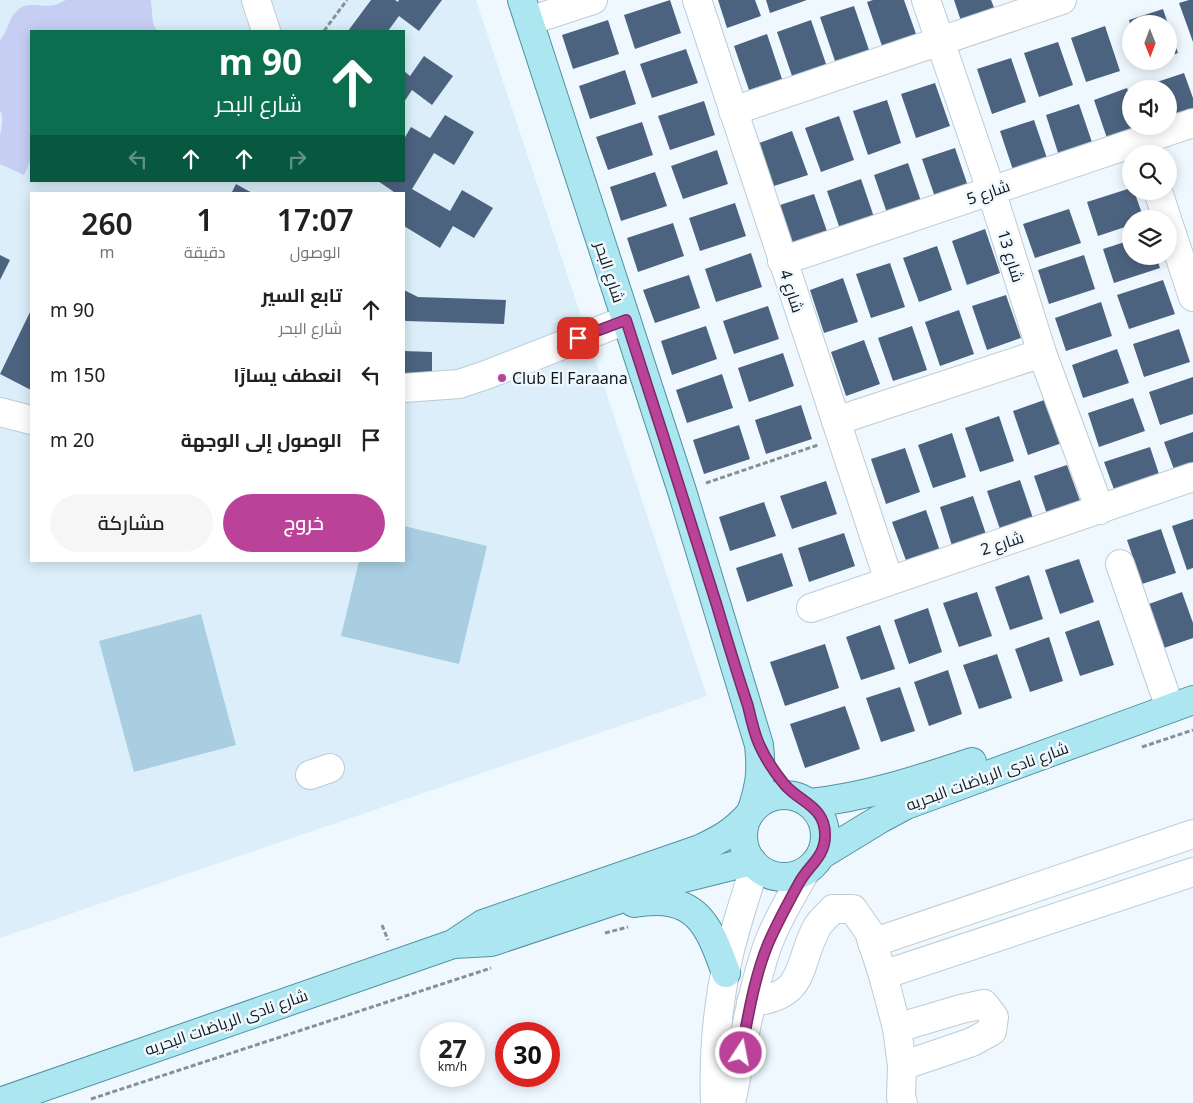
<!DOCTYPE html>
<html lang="ar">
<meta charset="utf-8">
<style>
body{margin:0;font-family:"Noto Sans",Cairo,sans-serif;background:#f6f6f6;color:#202124;direction:rtl;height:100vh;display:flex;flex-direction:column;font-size:19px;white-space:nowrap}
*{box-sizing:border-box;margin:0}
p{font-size:16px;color:#757577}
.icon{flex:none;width:28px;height:28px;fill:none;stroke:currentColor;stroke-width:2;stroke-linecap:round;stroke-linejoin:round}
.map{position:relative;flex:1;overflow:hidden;direction:ltr}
.side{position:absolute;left:30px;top:192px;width:375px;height:370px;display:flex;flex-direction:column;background:#fff;border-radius:0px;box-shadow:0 2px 12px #0003;direction:rtl}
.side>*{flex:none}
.hud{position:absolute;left:30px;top:30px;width:375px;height:152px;border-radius:0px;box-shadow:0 2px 12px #0003;direction:rtl;background:#0b6e4f;color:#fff;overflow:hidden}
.needle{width:32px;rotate:179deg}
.controls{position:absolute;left:1122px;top:15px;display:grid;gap:10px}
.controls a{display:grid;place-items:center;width:55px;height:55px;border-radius:50%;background:#fff;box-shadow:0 2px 12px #0003;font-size:25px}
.speed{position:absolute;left:420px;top:1022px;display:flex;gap:10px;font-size:25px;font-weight:700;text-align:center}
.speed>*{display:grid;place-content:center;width:65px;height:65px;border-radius:50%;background:#fff;box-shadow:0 2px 12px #0003;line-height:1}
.speed small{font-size:12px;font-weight:400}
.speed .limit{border:8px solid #d22;background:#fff;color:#111}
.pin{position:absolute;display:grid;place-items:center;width:42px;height:42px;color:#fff;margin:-21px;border-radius:10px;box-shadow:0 2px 8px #0006}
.me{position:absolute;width:55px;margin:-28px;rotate:11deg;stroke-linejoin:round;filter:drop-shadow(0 0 4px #0008)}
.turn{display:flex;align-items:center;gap:18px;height:105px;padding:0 20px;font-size:22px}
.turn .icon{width:65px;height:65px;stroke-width:2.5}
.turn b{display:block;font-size:35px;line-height:42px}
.lanes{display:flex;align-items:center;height:48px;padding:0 20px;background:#0003;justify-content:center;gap:25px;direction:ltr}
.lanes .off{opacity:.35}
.eta{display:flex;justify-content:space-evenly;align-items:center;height:85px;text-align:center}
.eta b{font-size:30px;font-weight:600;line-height:35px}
.primary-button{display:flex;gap:10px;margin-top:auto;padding:10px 20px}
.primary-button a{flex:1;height:58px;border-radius:30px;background:#ba4298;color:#fff;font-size:20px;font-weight:600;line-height:58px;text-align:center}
.primary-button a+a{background:#f6f6f6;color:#202124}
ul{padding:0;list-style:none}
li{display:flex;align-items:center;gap:15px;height:65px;padding:0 20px}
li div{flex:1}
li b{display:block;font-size:19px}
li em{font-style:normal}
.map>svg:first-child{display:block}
.built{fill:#dbeef9;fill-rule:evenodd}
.green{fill:#a9cee2}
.water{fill:#c6cef4}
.building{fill:#4c6380}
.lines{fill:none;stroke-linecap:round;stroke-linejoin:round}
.minor-casing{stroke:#bcccd6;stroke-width:30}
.major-casing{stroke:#5293a0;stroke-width:30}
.path{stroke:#889095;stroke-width:3;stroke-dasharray:5 2.5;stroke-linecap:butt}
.minor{stroke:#fff;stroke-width:28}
.major{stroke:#ace6f1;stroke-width:28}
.route-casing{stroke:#792b63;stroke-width:12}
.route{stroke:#ba4298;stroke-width:9}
.poi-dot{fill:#ba4298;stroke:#eef8fe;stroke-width:2}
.labels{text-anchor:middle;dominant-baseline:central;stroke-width:5;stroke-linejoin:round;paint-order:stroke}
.street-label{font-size:16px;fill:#12181c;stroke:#eef8fe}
.poi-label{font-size:16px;fill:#12181c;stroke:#eef8fe;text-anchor:start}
</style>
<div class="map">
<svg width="1193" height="1103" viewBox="0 0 1193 1103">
<rect width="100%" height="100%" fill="#eef8fe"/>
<path class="built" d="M0,0H476L707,696L0,938ZM31,31H404V181H31ZM31,194H404V561H31Z"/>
<g class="green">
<path d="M404,526L487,546L459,664L341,636L359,561H404Z"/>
<path d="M201,614L236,745L134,772L99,641Z"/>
</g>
<path class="water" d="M66,0H151L153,24L157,31H31V159L24,175L0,164C0,155 0,144 0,135C2,126 4,118 0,110V40C9,30 8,17 19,9C29,1 43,8 55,5C58,4 62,2 66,0Z"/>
<g class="building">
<path d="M371,0H395L398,2L399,0H442L419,31L399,16L388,31H348Z"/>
<path d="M670,0L681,33L635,49L624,15Z"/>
<path d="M718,0H755L761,16L727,28Z"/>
<path d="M766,0H807L770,13Z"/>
<path d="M873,0H904L916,34L882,46L867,2Z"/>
<path d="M954,0H991L995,10L961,21Z"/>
<path d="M1189,0H1193V42L1179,3Z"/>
<path d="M854,6L869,50L835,61L820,17Z"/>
<path d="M1163,9L1168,24H1130L1129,20Z"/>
<path d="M608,20L619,54L573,69L562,35Z"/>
<path d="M811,20L826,64L792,76L777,32Z"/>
<path d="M1105,26L1120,71L1086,82L1071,38Z"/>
<path d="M1169,27L1178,53L1169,56Z"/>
<path d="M767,34L782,79L749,90L734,46Z"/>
<path d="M1058,42L1073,85L1039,97L1024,53Z"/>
<path d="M686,49L698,83L652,98L640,64Z"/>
<path d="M424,56L453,76L432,105L412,90L404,102V71L410,76Z"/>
<path d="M1011,58L1026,102L992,114L977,69Z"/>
<path d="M625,70L636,104L590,119L579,86Z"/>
<path d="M1184,73L1193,98V119L1169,127V89H1152L1151,84Z"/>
<path d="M935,83L950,126L916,138L901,94Z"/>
<path d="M1127,88L1131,100V126H1140L1109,144L1094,100Z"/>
<path d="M887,100L901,143L868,155L853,111Z"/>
<path d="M704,101L715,135L670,150L658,116Z"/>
<path d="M1079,104L1094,148L1060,159L1046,115Z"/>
<path d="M445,115L474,132L454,165L434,153L412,189L450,211L462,190L493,208L474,238L453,226L440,248L404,226V194H397L378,181H404V139L411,127L430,138Z"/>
<path d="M839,116L854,160L821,172L805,128Z"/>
<path d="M1034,120L1049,164L1015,176L1000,131Z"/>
<path d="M642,122L653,155L608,170L596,137Z"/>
<path d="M792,131L808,175L774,186L759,143Z"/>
<path d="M955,148L970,192L937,203L922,159Z"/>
<path d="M717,150L728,184L683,199L671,166Z"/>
<path d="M908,163L923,207L889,219L874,175Z"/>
<path d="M655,172L667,206L621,221L610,187Z"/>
<path d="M861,179L876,223L842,235L827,191Z"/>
<path d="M236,184L254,194H231Z"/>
<path d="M1131,188V191H1134L1144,219H1131V225L1098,236L1087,202Z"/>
<path d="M814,194L829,237L795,249L780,205Z"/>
<path d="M735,203L746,236L700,251L689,218Z"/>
<path d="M1069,209L1081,243L1035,258L1023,224Z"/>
<path d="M673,223L684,256L638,272L627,238Z"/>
<path d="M985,229L1000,273L967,285L952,241Z"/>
<path d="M1131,240V256H1156L1160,268L1114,283L1103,249Z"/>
<path d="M937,246L952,290L919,302L903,258Z"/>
<path d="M751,253L762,287L716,302L705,269Z"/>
<path d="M0,255L10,260L0,280Z"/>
<path d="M1084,255L1095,289L1049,304L1038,270Z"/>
<path d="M890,263L905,307L871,318L856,274Z"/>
<path d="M689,275L700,308L655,323L643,290Z"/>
<path d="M843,278L858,322L824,333L810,290Z"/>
<path d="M1163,280L1175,314L1129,329L1117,295Z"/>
<path d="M404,290L418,297L506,300L504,324L406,321L404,320Z"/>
<path d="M1006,295L1021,338L987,350L972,306Z"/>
<path d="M1101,302L1112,336L1066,351L1055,318Z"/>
<path d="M768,306L779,339L734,354L723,321Z"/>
<path d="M31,310V390L0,374Z"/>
<path d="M959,310L974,354L940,366L925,322Z"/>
<path d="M706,326L717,359L672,375L661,341Z"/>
<path d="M912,326L927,370L893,381L878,338Z"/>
<path d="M1179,329L1190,362L1144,377L1133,344Z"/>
<path d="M864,340L880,384L846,396L831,352Z"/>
<path d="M1117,349L1129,383L1083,398L1072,365Z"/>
<path d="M404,351L432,352V377H404Z"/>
<path d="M783,353L794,386L749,402L738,368Z"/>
<path d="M722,374L733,408L687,423L676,390Z"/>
<path d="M1193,377V414L1160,425L1149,392Z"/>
<path d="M1133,398L1145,431L1099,447L1088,413Z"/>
<path d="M1047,399L1062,443L1028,455L1013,411Z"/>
<path d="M801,405L812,439L766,454L755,420Z"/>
<path d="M999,416L1014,461L980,472L965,428Z"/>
<path d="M739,425L750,459L704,474L693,440Z"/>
<path d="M1193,432V470L1176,475L1164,442Z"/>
<path d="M952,433L966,477L933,488L918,445Z"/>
<path d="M1150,447L1161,480L1116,495L1104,462Z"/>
<path d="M905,448L920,492L886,504L871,459Z"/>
<path d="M1067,465L1083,509L1049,520L1034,476Z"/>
<path d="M1020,480L1035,524L1002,535L987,491Z"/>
<path d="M826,481L837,514L792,529L780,496Z"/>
<path d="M973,496L988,540L954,552L940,507Z"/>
<path d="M764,502L776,536L730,551L719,517Z"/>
<path d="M926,510L941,554L908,566L892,522Z"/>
<path d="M1193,519V568L1187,570L1172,526Z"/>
<path d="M1161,529L1176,573L1142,584L1127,540Z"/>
<path d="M844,533L855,566L809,582L798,548Z"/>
<path d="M782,553L793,586L747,602L736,568Z"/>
<path d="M1079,559L1094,602L1060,614L1045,570Z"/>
<path d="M1029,575L1043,619L1010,630L995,587Z"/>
<path d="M977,592L992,636L959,647L943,603Z"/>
<path d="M1182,592L1193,623V638L1164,648L1149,604Z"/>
<path d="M928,608L942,652L909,664L894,620Z"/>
<path d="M1099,620L1114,665L1080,676L1065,632Z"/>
<path d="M880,625L895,669L861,680L846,637Z"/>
<path d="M1049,637L1063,681L1030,692L1015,649Z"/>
<path d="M825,644L839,688L785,706L770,662Z"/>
<path d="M997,654L1012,698L979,709L963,665Z"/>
<path d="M948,670L962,714L929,726L914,682Z"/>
<path d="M900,687L915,731L881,742L866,698Z"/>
<path d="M845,706L860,749L805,768L790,724Z"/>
</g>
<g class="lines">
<defs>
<g id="minor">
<path d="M256,0L266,31"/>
<path d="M697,0L889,581"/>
<path d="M926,0L991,190L1042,353L1100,510"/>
<path d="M529,21L593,0"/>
<path d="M733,111L1062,0"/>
<path d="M1158,191L1167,219"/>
<path d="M1169,225L1193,297"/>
<path d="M782,261L1193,123"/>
<path d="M404,388L459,384L486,375L626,320"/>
<path d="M0,412L31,420"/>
<path d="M836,421L1042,353"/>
<path d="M1120,564L1170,708"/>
<path d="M811,608L1193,477"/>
<path d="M310,775L330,768"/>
<path d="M872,943L1193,834"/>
<path d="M883,975L1193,872"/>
<path d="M751,1002C808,996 796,966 817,927C821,920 828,915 833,909H853L869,932L883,975L897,1028L902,1066L901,1098L903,1103"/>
<path d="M897,1028L961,1009L984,1004L994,1017L992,1031L972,1042L902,1066"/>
<path d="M715,1103C713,1052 718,1000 730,950C737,921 747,893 755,865"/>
<path d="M731,1103C742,1051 750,997 767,947C776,921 792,896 805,872"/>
</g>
<g id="major">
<path d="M522,0L682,491L759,745C762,772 760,784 752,810"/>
<circle cx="784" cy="836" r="41"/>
<path d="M810,803C866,797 918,780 972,762"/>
<path d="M821,855L880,819L906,805L1193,700"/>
<path d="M634,903C695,893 708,922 726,973"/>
<path d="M454,944L491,942L680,879L752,861"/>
<path d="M0,1102L453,944L483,924L700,849C721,839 732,833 748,816"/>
</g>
</defs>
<use href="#minor" class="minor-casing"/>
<use href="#major" class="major-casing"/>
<g class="path">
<path d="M324,31L347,0"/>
<path d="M706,483L818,445"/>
<path d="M1142,747L1193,730"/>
<path d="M382,925L388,940"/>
<path d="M605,933L628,927"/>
<path d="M91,1099L491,968"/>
</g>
<use href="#minor" class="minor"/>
<use href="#major" class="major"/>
</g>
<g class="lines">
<defs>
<path id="route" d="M578,338L626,320C657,415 687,511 717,606C727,640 737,673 748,706C751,719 754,733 759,744C765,758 776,774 785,785C801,803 826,807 825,836C825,857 808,866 799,883C788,903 777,923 768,944C754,978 748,1017 741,1053"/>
</defs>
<use href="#route" class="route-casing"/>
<use href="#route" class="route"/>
</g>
<circle class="poi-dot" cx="502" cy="378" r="5"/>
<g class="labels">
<g class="street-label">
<text transform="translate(988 192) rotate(-19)">شارع 5</text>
<text transform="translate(1011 256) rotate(73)">شارع 13</text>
<text transform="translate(610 272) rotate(72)">شارع البحر</text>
<text transform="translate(792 291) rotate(72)">شارع 4</text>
<text transform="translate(1002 543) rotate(-18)">شارع 2</text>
<text transform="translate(987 776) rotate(-20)">شارع نادى الرياضات البحريه</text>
<text transform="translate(226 1022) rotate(-19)">شارع نادى الرياضات البحريه</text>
</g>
<g class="poi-label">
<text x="512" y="378">Club El Faraana</text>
</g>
</g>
</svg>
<div class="controls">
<a><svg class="needle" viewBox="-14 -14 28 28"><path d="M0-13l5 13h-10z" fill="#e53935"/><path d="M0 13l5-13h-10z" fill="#757577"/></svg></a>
<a><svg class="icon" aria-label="sound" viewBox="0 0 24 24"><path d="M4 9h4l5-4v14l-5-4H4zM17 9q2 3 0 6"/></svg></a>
<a><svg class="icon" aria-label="search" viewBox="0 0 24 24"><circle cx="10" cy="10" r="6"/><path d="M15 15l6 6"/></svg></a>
<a><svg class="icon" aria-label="layers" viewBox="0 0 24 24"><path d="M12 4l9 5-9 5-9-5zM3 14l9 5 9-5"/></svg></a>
</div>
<div class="speed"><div>27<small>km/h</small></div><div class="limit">30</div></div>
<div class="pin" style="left:578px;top:338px;background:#d93025"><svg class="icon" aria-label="arrive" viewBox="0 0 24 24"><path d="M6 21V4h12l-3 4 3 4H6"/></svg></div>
<svg class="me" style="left:741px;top:1053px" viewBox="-20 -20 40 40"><circle r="17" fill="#ba4298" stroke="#fff" stroke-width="3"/><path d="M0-11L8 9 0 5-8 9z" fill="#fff"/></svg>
<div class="hud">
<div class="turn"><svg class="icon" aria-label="ahead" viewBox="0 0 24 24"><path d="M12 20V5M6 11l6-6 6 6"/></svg><div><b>90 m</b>شارع البحر</div></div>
<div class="lanes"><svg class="icon off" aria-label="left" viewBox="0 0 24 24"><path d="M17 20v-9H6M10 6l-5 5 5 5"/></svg><svg class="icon" aria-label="ahead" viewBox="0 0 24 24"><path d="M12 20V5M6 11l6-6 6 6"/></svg><svg class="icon" aria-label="ahead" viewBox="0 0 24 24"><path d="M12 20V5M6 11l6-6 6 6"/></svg><svg class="icon off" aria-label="right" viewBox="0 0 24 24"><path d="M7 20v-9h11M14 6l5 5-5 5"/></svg></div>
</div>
<section class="side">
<div class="eta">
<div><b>17:07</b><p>الوصول</p></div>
<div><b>1</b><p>دقيقة</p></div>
<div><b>260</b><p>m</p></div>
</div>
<ul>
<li><svg class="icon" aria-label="ahead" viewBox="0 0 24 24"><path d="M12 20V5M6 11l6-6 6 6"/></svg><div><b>تابع السير</b><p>شارع البحر</p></div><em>90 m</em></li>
<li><svg class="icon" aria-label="left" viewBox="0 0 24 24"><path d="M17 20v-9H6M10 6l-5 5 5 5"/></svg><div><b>انعطف يسارًا</b></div><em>150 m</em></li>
<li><svg class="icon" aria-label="arrive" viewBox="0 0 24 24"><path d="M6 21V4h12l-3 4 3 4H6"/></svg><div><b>الوصول إلى الوجهة</b></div><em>20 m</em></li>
</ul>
<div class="primary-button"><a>خروج</a><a>مشاركة</a></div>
</section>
</div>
